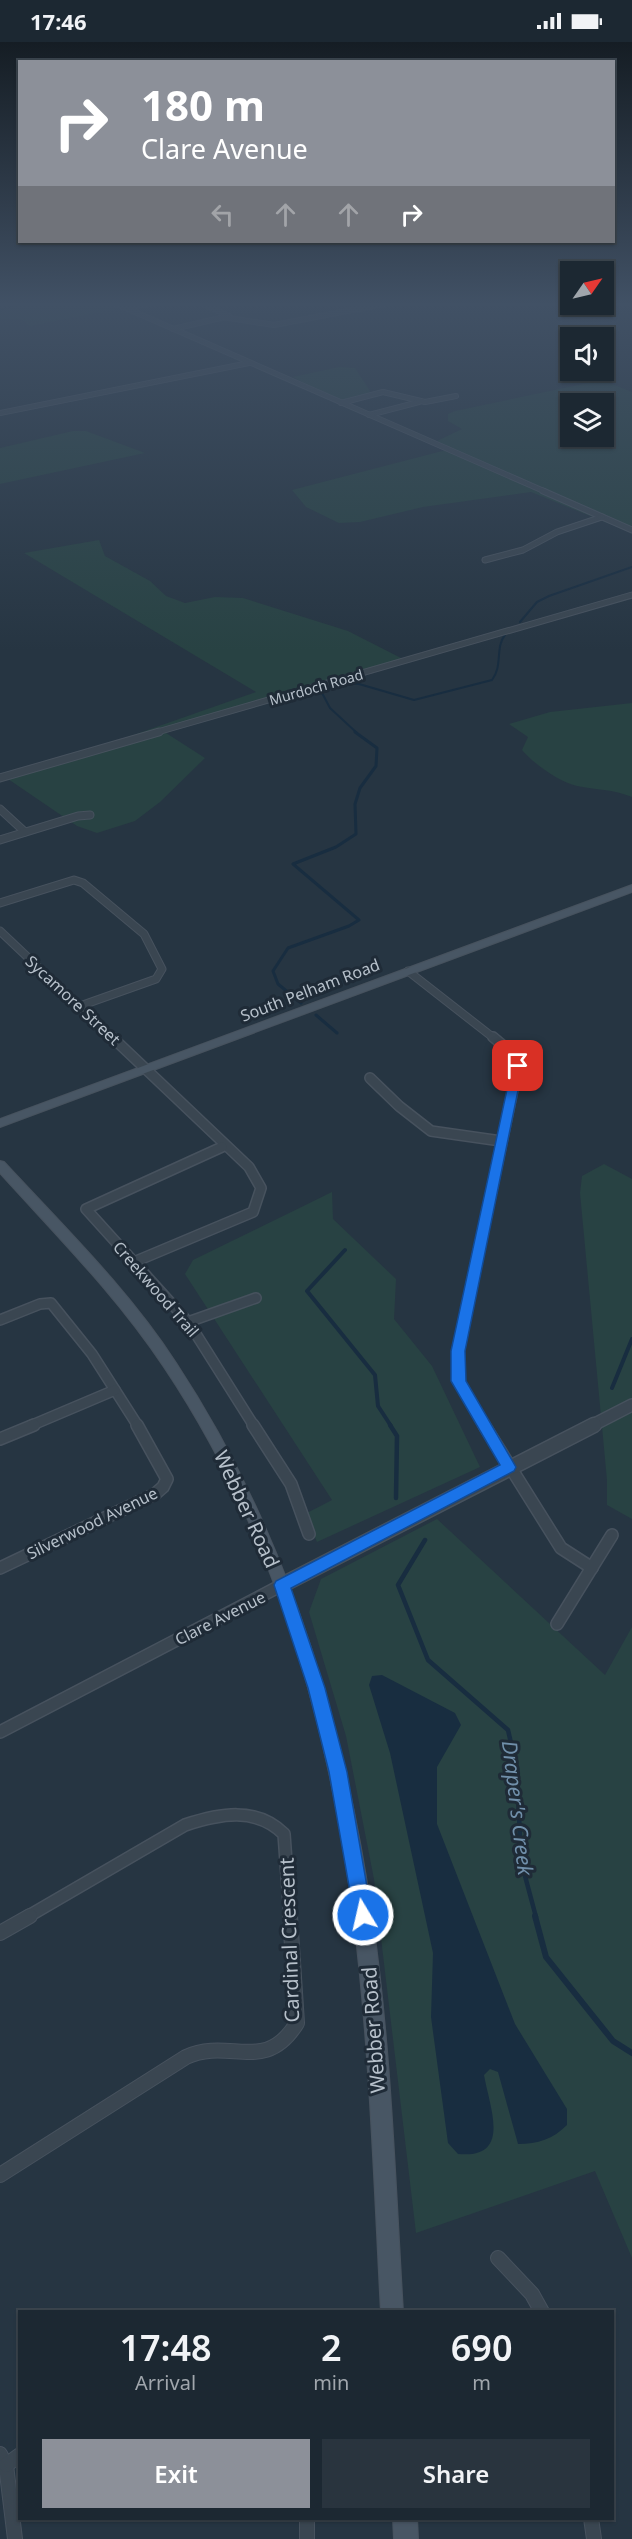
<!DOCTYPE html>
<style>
body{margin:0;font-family:"Noto Sans",sans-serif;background:#29343e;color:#f1f3f6;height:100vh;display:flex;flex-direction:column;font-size:22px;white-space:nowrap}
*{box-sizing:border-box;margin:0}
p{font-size:20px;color:#a0a6ac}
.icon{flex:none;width:33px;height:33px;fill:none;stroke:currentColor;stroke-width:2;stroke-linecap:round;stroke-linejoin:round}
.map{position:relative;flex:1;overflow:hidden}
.drawer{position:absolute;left:18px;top:2268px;width:596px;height:210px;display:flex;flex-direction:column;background:#1c2832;border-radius:0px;box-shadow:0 2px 4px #0004,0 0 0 2px #3a444d}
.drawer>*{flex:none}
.guide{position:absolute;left:18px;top:18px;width:597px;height:183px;border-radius:0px;box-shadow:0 2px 4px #0004,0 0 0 2px #3a444d;background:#8c9099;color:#fff;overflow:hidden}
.needle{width:39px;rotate:56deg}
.tools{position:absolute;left:560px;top:219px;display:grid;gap:12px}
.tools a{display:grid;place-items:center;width:54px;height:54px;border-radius:0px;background:#1c2832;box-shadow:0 2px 4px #0004,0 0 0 2px #3a444d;font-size:30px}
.pin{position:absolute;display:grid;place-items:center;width:51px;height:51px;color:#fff;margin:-26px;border-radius:12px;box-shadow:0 3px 9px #0006}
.me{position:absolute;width:66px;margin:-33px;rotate:351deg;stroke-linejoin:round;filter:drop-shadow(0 0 4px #0008)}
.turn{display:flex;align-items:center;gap:21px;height:126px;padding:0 24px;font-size:27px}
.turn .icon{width:78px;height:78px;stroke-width:2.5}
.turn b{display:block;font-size:42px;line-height:51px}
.lanes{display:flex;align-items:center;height:57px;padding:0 24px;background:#0003;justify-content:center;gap:30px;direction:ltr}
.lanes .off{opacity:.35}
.eta{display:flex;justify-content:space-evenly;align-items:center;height:102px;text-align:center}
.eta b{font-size:36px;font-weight:600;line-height:42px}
.button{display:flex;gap:12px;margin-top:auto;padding:12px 24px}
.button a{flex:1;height:69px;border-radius:0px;background:#8c9099;color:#fff;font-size:24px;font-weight:600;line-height:69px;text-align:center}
.button a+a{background:#29343e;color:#f1f3f6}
.status{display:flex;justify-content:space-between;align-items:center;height:42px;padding:0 30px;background:#1c2832;direction:ltr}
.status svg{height:16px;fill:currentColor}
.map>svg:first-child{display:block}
.green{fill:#284243;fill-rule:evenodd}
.water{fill:#182d40}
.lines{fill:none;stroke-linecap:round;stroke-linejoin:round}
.stream-far5{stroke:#182d40;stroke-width:1.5}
.stream-far4{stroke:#182d40;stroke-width:2}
.stream-far3{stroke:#182d40;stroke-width:3}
.stream-far2{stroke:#182d40;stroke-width:4}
.stream-far1{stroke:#182d40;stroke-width:4.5}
.stream{stroke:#182d40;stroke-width:6}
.minor-far5-casing{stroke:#47525e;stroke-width:6}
.minor-far4-casing{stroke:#47525e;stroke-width:7}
.minor-far3-casing{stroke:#47525e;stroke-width:9}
.minor-far2-casing{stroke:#47525e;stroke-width:12}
.minor-far1-casing{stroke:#47525e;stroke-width:14}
.minor-casing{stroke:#47525e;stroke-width:16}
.tertiary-far1-casing{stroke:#47525e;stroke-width:14}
.tertiary-casing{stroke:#47525e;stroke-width:17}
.secondary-casing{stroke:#47525e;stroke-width:2}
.minor-far5{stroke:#3a4651;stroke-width:4.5}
.minor-far4{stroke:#3a4651;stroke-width:5}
.minor-far3{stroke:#3a4651;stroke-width:7}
.minor-far2{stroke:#3a4651;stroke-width:9}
.minor-far1{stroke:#3a4651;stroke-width:11}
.minor{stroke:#3a4651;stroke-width:14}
.tertiary-far1{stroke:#3a4651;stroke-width:11}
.tertiary{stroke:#3a4651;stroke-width:14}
.secondary{fill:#485664;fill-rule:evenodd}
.route{fill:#1a73e8;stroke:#114b97;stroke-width:1.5}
.labels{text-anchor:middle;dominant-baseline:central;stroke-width:6;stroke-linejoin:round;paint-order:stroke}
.far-street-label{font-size:14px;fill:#b7c1cb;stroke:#1f2b37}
.street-label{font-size:16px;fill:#b7c1cb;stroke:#1f2b37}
.near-street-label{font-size:20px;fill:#b7c1cb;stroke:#1f2b37}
.near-water-label{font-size:21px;font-style:italic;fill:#708faa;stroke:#1f2b37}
</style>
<div class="status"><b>17:46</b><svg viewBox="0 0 49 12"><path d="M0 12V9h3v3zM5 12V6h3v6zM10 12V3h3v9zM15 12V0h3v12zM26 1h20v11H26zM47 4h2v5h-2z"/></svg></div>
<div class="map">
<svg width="632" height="2497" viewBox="0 0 632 2497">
<rect width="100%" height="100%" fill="#263542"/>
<g class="green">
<path d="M0,260H115L126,265L30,284L21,277L0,278Z"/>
<path d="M339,325L355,326L370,349L368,355L347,360L329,355L293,335Z"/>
<path d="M602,338L632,350V491L531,450L423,465L360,480L339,481L306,465L292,448L450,407L437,399L462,387L448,379V372L455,369ZM570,362H603V394H570Z"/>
<path d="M73,389H86L145,411L0,442V406Z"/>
<path d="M99,498L105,514L150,539L166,554L185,561L215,555L243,556L348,589L403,617L163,689L205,716L160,760L135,779L97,791L77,784L8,737L256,650L24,511Z"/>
<path d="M632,661V755C613,747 596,748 577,744C559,740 533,721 522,708L528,695L509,682L550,670Z"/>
<path d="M604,1122L632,1137V1477L607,1463V1438L580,1151L582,1134Z"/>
<path d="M332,1150L333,1177L396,1237L394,1277L432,1324L480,1425L317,1500L305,1472L332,1458L185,1232L193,1218Z"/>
<path d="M437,1477L605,1633L632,1585V2216L595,2129L416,2191L374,1837L346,1694L309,1570L321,1537Z"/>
</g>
<path class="water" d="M382,1633L455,1671L461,1683L437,1725V1782L515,1982L567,2067V2083C553,2097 538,2102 518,2102L498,2030L490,2027L484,2033C490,2067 512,2117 458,2112L448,2101L431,1975L433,1911L390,1711L369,1643L372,1634Z"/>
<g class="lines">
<path class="stream-far5" d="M0,268L25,260"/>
<g class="stream-far4">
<path d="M520,580L537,560L549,554L632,525"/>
<path d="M357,691L330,666L321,649L348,641L359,642L414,658L492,638C503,624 495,605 505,593"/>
</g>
<g class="stream-far3">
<path d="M301,961L278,942L273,929L288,906L349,884L359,878L293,822L336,805L356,792L355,762L360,746L376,724L377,706L355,690"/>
<path d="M316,973L337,991"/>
</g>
<g class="stream-far2">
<path d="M345,1208L307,1249L375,1333L378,1364L391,1384"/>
<path d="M612,1346L632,1297"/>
</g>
<g class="stream-far1">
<path d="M390,1383L397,1394L396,1456"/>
<path d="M425,1498L398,1543L428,1618L508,1688L517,1727L521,1819L536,1875"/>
</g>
<path class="stream" d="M535,1874L546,1915L613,1999L632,2011"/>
<defs>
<g id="minor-far5">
<path d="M112,260L546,450"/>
<path d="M199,260L229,274"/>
<path d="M126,266L157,260"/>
<path d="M223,275L274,283L394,260"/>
<path d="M173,287L229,274"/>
<path d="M341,361L383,350L425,360L456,354"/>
<path d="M0,371L249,321"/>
<path d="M369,373L419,360"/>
</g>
<g id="minor-far4">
<path d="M543,449L632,488"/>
<path d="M485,518L523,508L557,490L602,475"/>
<path d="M154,691L632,553"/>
</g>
<g id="minor-far3">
<path d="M0,736L159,690"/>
<path d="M0,767L25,790"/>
<path d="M0,798L78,774L90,773"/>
<path d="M0,861L74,838L83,841L144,892L162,927L156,937L80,964"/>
<path d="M0,889L114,997"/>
<path d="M408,929L495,997"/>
</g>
<g id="minor-far2">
<path d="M112,995L249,1125L261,1146L253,1170L134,1220"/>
<path d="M370,1036L399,1064L431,1089L501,1099"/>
<path d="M222,1105L86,1167L189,1281L254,1384"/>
<path d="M0,1278L40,1262L51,1261L92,1312L138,1384"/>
<path d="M188,1280L256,1256"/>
<path d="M30,1384L115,1348"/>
<path d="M485,1384L459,1339L458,1309L518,1024L513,1012L493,995"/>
</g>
<g id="minor-far1">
<path d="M253,1383L291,1442L309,1492"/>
<path d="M484,1383L561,1506L592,1526"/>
<path d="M0,1397L34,1383"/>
<path d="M0,1526L155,1452L163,1445L167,1437L137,1383"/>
<path d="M557,1582L612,1493"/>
<path d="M0,1690L282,1543"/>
<path d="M27,1875L185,1783C219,1772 256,1764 284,1792L290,1875"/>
</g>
<g id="minor">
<path d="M0,1891L30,1874"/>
<path d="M0,2133L186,2015C230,1995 265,2033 297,1981L290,1874"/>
<path d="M498,2216L532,2252L542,2270"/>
<path d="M0,2412L6,2423L15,2497"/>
<path d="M6,2423L20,2413"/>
<path d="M307,2476V2497"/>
<path d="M591,2476L594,2497"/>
</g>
<path id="tertiary-far1" d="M591,1384L632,1363"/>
<path id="tertiary" d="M282,1543L594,1383"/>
<g id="secondary">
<path d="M632,843V850L0,1085V1077Z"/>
<path d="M0,1119L4,1120C64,1185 128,1247 176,1321C286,1488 344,1678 372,1874C391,2005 395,2138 403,2270H381C374,2139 370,2009 354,1879C330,1685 274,1489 164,1325C117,1254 57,1194 0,1131Z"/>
<path d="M393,2476H417L418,2497H394Z"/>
</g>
</defs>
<use href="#minor-far5" class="minor-far5-casing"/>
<use href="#minor-far4" class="minor-far4-casing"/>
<use href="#minor-far3" class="minor-far3-casing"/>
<use href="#minor-far2" class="minor-far2-casing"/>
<use href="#minor-far1" class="minor-far1-casing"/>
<use href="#minor" class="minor-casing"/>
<use href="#tertiary-far1" class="tertiary-far1-casing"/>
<use href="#tertiary" class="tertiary-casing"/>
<use href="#secondary" class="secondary-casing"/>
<use href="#minor-far5" class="minor-far5"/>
<use href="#minor-far4" class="minor-far4"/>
<use href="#minor-far3" class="minor-far3"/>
<use href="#minor-far2" class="minor-far2"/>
<use href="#minor-far1" class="minor-far1"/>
<use href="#minor" class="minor"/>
<use href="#tertiary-far1" class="tertiary-far1"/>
<use href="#tertiary" class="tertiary"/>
<use href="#secondary" class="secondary"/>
</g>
<linearGradient id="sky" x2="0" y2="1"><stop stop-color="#151d24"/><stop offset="0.43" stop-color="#415165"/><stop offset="1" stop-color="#415165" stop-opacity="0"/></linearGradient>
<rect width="632" height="609" fill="url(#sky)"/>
<path class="route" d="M518,1020L523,1024L465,1309L466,1339L516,1425L514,1429L291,1546L325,1646L347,1730L372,1873L370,1879L363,1882L356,1879L354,1873L329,1730L308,1646L274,1543L276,1539L500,1423L451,1339V1309L512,1024Z"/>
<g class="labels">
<g class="far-street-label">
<text transform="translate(316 645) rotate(-16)">Murdoch Road</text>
</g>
<g class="street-label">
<text transform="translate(310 948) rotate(-21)">South Pelham Road</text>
<text transform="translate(73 958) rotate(43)">Sycamore Street</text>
<text transform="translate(156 1247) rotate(49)">Creekwood Trail</text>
<text transform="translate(92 1481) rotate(-26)">Silverwood Avenue</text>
<text transform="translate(220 1576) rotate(-27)">Clare Avenue</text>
</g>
<g class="near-street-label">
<text transform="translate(247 1467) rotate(65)">Webber Road</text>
<text transform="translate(289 1898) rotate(-92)">Cardinal Crescent</text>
<text transform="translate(373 1988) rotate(-94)">Webber Road</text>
</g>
<g class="near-water-label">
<text transform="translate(518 1766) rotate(83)">Draper's Creek</text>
</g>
</g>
</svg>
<div class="tools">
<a><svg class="needle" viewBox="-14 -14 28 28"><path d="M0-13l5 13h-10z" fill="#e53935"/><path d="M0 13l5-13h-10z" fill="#a0a6ac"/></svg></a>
<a><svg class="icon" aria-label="sound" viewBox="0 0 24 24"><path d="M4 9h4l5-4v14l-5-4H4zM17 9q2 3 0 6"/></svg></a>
<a><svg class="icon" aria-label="layers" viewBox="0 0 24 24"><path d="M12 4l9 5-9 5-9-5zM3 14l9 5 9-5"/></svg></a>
</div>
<div class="pin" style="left:518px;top:1024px;background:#d93025"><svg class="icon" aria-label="arrive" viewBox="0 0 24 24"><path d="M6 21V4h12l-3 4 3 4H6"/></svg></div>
<svg class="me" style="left:363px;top:1873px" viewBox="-20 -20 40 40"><circle r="17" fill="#1a73e8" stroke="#fff" stroke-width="3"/><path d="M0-11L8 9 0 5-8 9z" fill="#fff"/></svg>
<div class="guide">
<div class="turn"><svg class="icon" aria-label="right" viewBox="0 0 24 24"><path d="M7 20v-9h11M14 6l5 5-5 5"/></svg><div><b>180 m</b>Clare Avenue</div></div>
<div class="lanes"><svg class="icon off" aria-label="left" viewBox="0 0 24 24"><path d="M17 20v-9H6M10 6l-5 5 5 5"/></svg><svg class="icon off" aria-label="ahead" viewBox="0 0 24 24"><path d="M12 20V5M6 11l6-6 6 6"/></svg><svg class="icon off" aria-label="ahead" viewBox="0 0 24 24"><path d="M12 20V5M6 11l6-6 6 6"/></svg><svg class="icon" aria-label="right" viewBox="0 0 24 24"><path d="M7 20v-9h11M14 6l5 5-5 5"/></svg></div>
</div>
<section class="drawer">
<div class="eta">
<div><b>17:48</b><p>Arrival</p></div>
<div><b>2</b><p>min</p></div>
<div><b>690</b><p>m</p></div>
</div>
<div class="button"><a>Exit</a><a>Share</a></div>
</section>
</div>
